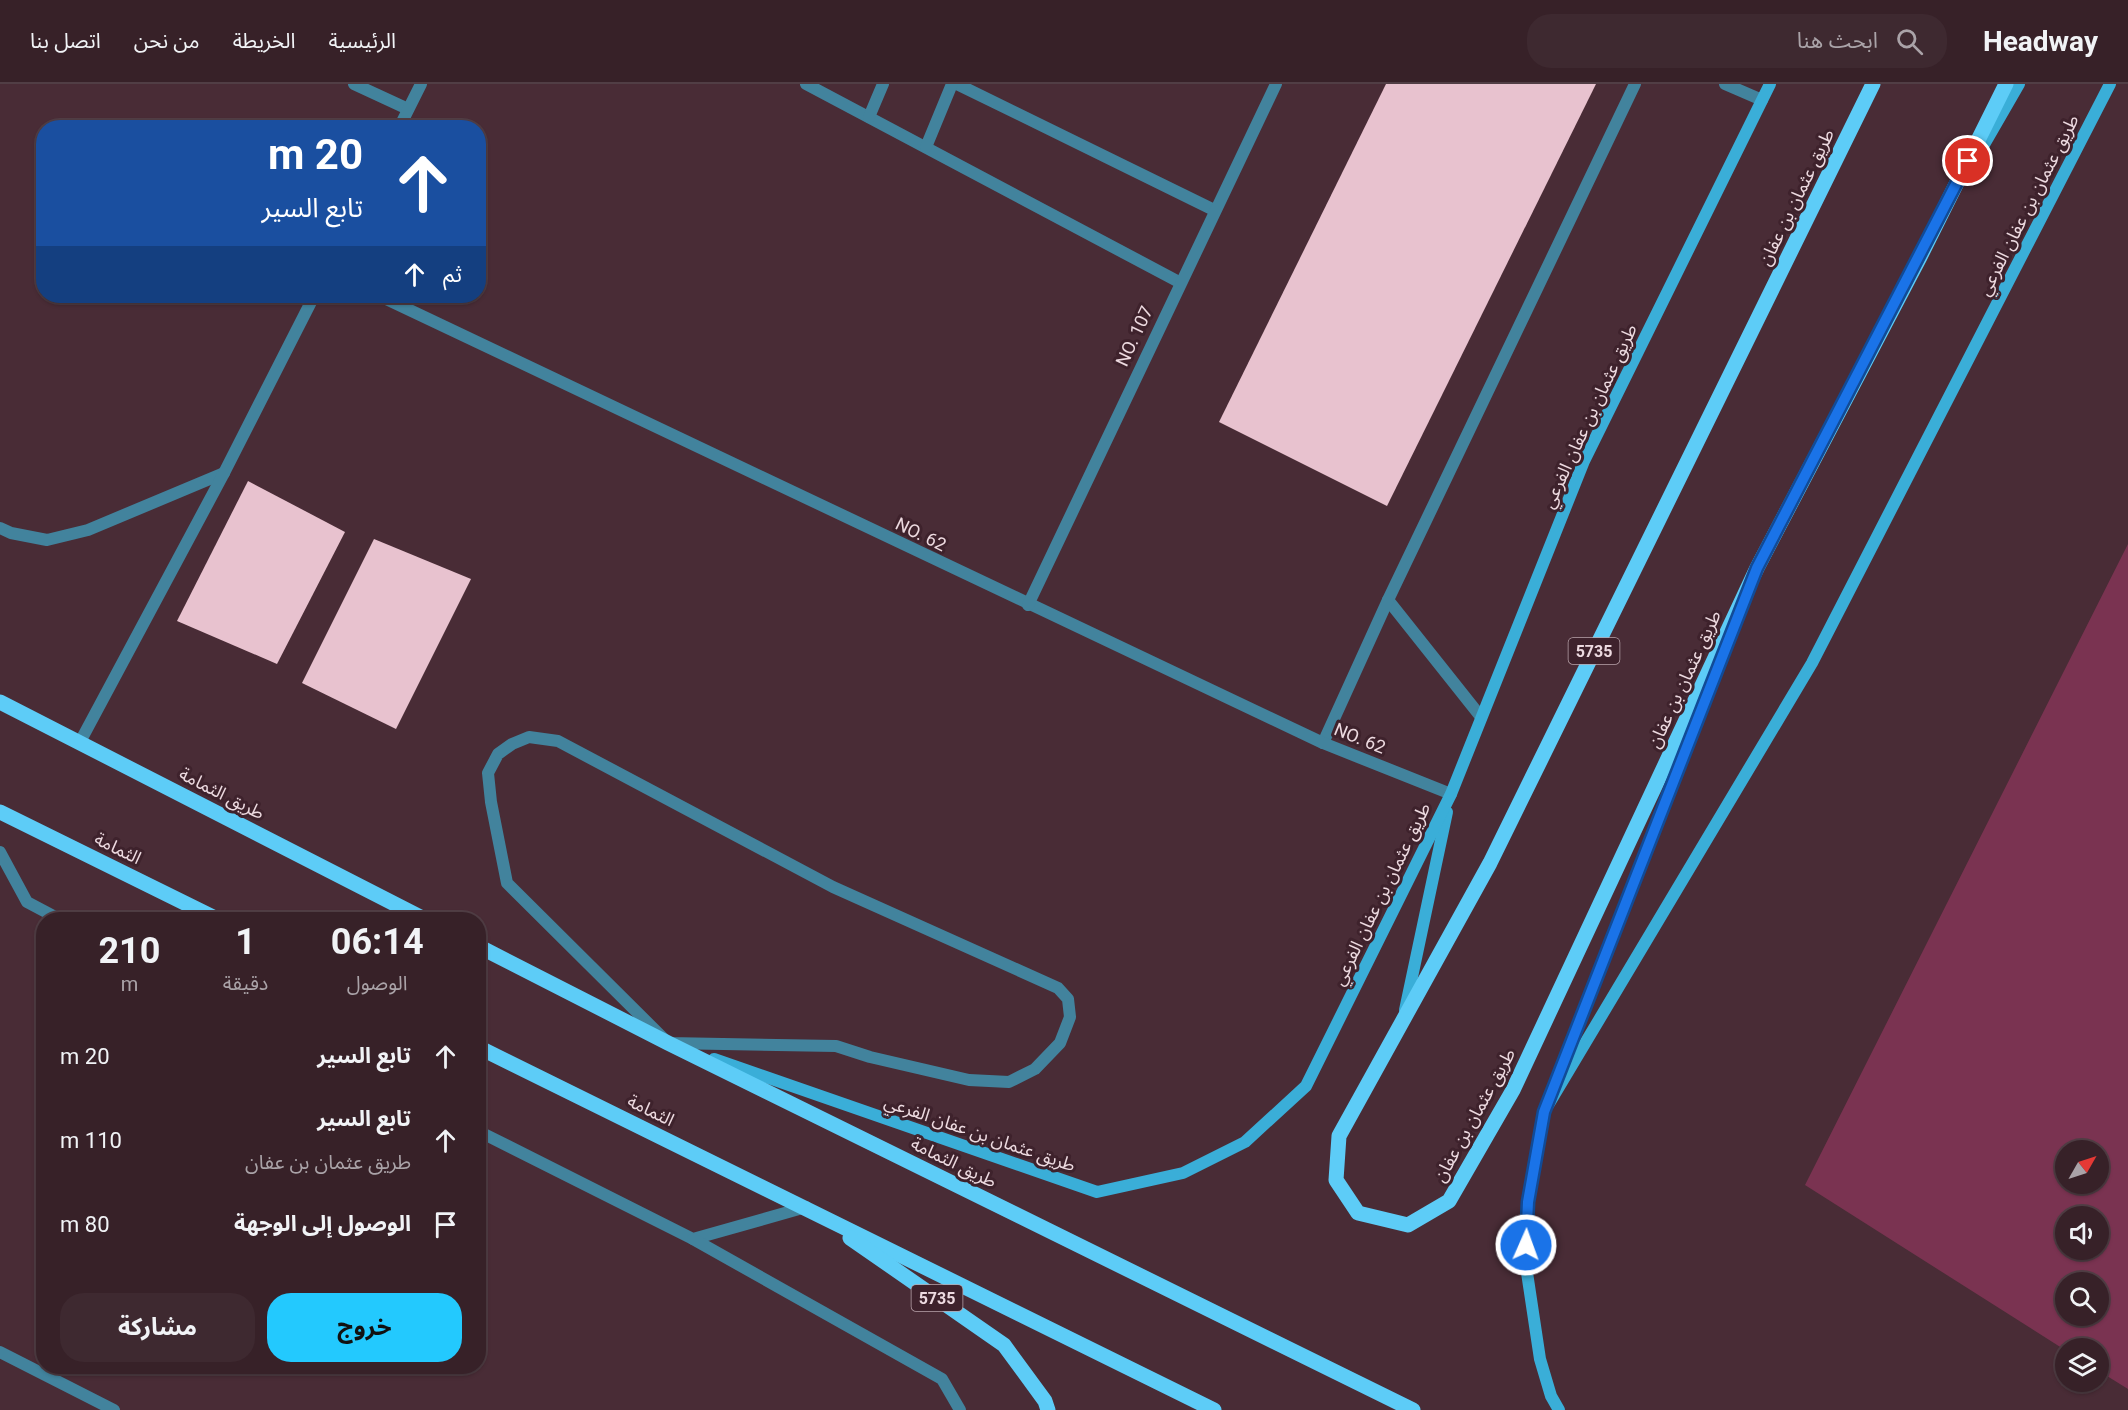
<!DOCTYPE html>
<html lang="ar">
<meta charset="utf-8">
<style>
body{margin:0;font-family:Roboto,"Noto Sans Arabic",sans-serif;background:#3e2930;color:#f1f3f6;direction:rtl;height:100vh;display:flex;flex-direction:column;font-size:22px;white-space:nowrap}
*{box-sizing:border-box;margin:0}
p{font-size:20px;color:#aaa3a8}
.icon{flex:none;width:33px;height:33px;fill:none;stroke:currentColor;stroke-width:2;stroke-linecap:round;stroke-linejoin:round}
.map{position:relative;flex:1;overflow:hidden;direction:ltr}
.panel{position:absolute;left:36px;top:828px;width:450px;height:462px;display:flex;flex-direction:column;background:#372128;border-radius:24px;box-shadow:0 2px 4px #0004,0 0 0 2px #513e45;direction:rtl}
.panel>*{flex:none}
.banner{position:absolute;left:36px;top:36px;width:450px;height:183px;border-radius:24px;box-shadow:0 2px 4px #0004,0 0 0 2px #513e45;direction:rtl;background:#1a4fa0;color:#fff;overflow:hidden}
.needle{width:39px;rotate:51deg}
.controls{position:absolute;left:2055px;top:1056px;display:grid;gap:12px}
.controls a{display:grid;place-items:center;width:54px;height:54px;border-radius:50%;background:#372128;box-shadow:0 2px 4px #0004,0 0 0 2px #513e45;font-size:30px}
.pin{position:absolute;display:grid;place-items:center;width:51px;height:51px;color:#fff;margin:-26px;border:3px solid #fff;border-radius:50%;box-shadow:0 2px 6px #0007}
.me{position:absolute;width:66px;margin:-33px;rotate:2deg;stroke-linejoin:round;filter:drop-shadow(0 0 4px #0008)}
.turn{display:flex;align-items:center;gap:21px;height:126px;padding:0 24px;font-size:27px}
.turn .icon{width:78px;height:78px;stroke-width:2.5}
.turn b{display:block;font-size:42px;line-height:51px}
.then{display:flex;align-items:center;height:57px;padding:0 24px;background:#0003;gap:12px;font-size:22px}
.eta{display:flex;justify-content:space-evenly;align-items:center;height:102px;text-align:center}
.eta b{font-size:36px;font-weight:700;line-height:42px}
.primary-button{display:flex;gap:12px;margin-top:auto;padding:12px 24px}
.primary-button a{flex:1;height:69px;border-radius:24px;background:#23c9fe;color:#111;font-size:24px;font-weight:700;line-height:69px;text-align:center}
.primary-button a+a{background:#3e2930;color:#f1f3f6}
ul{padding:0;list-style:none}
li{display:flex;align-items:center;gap:18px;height:84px;padding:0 24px}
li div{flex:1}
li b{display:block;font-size:22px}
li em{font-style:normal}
header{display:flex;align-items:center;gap:36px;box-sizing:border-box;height:84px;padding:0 30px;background:#372128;border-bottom:2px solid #513e45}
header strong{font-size:28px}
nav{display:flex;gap:33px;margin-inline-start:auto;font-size:21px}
.search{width:420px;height:54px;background:#3e2930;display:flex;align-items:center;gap:15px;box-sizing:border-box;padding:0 21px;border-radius:24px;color:#aaa3a8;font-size:22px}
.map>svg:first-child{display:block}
.green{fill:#7a3351;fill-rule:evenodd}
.building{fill:#e8c2cf}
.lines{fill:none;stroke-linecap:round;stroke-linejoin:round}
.lane{stroke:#42839d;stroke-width:12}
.street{stroke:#42839d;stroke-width:12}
.secondary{stroke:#3aaed8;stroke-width:12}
.primary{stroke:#5dccf7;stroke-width:15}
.route-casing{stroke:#114b97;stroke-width:15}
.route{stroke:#1a73e8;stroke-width:10}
.labels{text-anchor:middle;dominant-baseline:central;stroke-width:6;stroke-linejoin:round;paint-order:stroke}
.shield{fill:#3e222c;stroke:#b8a3aa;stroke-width:1.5}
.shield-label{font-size:16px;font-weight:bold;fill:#eddae0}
.street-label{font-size:18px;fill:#eddae0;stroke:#3e222c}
</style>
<header>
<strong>Headway</strong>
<div class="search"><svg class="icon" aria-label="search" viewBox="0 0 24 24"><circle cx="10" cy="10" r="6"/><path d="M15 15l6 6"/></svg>ابحث هنا</div>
<nav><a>الرئيسية</a><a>الخريطة</a><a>من نحن</a><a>اتصل بنا</a></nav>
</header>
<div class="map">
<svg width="2128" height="1326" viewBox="0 0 2128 1326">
<rect width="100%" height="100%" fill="#492c36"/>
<path class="green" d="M2128,460V1305L2099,1287L2098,1264L2065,1266L1805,1101ZM2066,1066H2098V1100H2066ZM2066,1132H2098V1166H2066ZM2066,1198H2098V1232H2066Z"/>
<g class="building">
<path d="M1386,0H1596L1387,422L1219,338Z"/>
<path d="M248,397L345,448L277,580L177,537Z"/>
<path d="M374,455L471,495L396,645L302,599Z"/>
</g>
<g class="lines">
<g class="lane">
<path d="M1725,0L1762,16"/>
<path d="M0,444L11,449L47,456L88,446L224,389"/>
<path d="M1388,516L1481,633"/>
<path d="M529,653L558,657L833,803L1058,904L1068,915L1070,933L1060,959L1035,985L1009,998L969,996L870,973L836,962L668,959L507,799L491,718L488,689L498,670L512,660Z"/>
<path d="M1323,659L1388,516L1635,0"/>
<path d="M0,768L27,818L61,836"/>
<path d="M478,1047L693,1155L806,1123"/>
<path d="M693,1155L942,1295L960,1326"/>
</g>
<g class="street">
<path d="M354,0L408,25"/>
<path d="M806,0L1179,198"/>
<path d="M957,0L1214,126"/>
<path d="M869,33L883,0"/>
<path d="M399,44L421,0"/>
<path d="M926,63L952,0"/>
<path d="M380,212L1323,659L1451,710"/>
<path d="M1028,521L1276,0"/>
<path d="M80,658L224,389L314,212"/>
<path d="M0,1268L114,1326"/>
</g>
<g class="secondary">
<path d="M1974,78L2019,0"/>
<path d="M1405,926L1447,728"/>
<path d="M714,975L1097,1108L1183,1089L1245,1058L1306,1002L1451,710L1584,377L1770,0"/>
<path d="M1557,993L1720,579"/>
<path d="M1559,1326L1551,1312L1540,1275L1526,1182L1528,1118L1544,1028L1812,579L2110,0"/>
</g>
<g class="primary">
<path d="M1873,0L1490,779L1339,1052L1336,1096L1358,1129L1408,1141L1449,1117L1513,1006L1757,484L1920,173L2006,0"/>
<path d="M0,618L426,836"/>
<path d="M0,728L219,836"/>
<path d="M478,862L668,959L1413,1326"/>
<path d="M478,963L1214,1326"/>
<path d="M850,1154L1004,1261L1045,1317L1048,1326"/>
</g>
</g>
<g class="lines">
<defs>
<path id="route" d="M1526,1161L1528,1118L1544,1028L1757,484L1968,77"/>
</defs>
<use href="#route" class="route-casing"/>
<use href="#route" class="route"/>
</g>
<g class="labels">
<g class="shield">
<rect x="1568.5" y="554" width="51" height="26" rx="4.5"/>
<rect x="911.5" y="1201" width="51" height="26" rx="4.5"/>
</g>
<g class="shield-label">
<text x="1594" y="567">5735</text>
<text x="937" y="1214">5735</text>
</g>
<g class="street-label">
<text transform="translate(1796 113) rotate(-64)">طريق عثمان بن عفان</text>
<text transform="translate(2028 121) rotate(-63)">طريق عثمان بن عفان الفرعي</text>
<text transform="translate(1134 252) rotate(-65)">NO. 107</text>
<text transform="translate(1589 332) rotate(-65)">طريق عثمان بن عفان الفرعي</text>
<text transform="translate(921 450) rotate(26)">NO. 62</text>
<text transform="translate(1684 595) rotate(-65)">طريق عثمان بن عفان</text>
<text transform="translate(1360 654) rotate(22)">NO. 62</text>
<text transform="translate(222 709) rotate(27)">طريق الثمامة</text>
<text transform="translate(118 764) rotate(26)">الثمامة</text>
<text transform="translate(1381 810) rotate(-64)">طريق عثمان بن عفان الفرعي</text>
<text transform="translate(651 1026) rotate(26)">الثمامة</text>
<text transform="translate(1474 1031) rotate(-61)">طريق عثمان بن عفان</text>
<text transform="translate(980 1049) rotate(19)">طريق عثمان بن عفان الفرعي</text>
<text transform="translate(954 1078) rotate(26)">طريق الثمامة</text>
</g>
</g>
</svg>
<div class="controls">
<a><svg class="needle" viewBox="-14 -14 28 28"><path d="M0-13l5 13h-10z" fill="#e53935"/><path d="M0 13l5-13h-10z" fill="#aaa3a8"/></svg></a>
<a><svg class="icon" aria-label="sound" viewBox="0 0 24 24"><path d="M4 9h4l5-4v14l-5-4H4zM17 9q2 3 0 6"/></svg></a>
<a><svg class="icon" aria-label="search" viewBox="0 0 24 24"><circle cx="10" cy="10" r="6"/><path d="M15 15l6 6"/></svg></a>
<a><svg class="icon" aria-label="layers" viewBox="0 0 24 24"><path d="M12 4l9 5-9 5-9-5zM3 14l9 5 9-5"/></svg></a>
</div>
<div class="pin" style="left:1968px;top:77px;background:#d93025"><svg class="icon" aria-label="arrive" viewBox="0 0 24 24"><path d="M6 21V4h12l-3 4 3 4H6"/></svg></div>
<svg class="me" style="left:1526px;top:1161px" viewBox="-20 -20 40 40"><circle r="17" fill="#1a73e8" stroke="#fff" stroke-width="3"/><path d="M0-11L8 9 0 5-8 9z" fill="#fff"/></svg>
<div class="banner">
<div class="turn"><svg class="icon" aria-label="ahead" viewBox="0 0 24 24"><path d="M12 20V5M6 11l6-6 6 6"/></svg><div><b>20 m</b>تابع السير</div></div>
<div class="then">ثم<svg class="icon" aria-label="ahead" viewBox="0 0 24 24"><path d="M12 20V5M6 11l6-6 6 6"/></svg></div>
</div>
<section class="panel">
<div class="eta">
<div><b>06:14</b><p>الوصول</p></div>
<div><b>1</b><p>دقيقة</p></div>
<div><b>210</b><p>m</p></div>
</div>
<ul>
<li><svg class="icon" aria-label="ahead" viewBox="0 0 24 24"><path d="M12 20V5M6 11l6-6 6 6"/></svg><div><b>تابع السير</b></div><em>20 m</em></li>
<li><svg class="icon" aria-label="ahead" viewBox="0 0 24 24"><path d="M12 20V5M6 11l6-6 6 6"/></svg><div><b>تابع السير</b><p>طريق عثمان بن عفان</p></div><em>110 m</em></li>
<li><svg class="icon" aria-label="arrive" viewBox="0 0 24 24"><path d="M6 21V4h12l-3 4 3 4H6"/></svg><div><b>الوصول إلى الوجهة</b></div><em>80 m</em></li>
</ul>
<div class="primary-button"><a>خروج</a><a>مشاركة</a></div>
</section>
</div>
